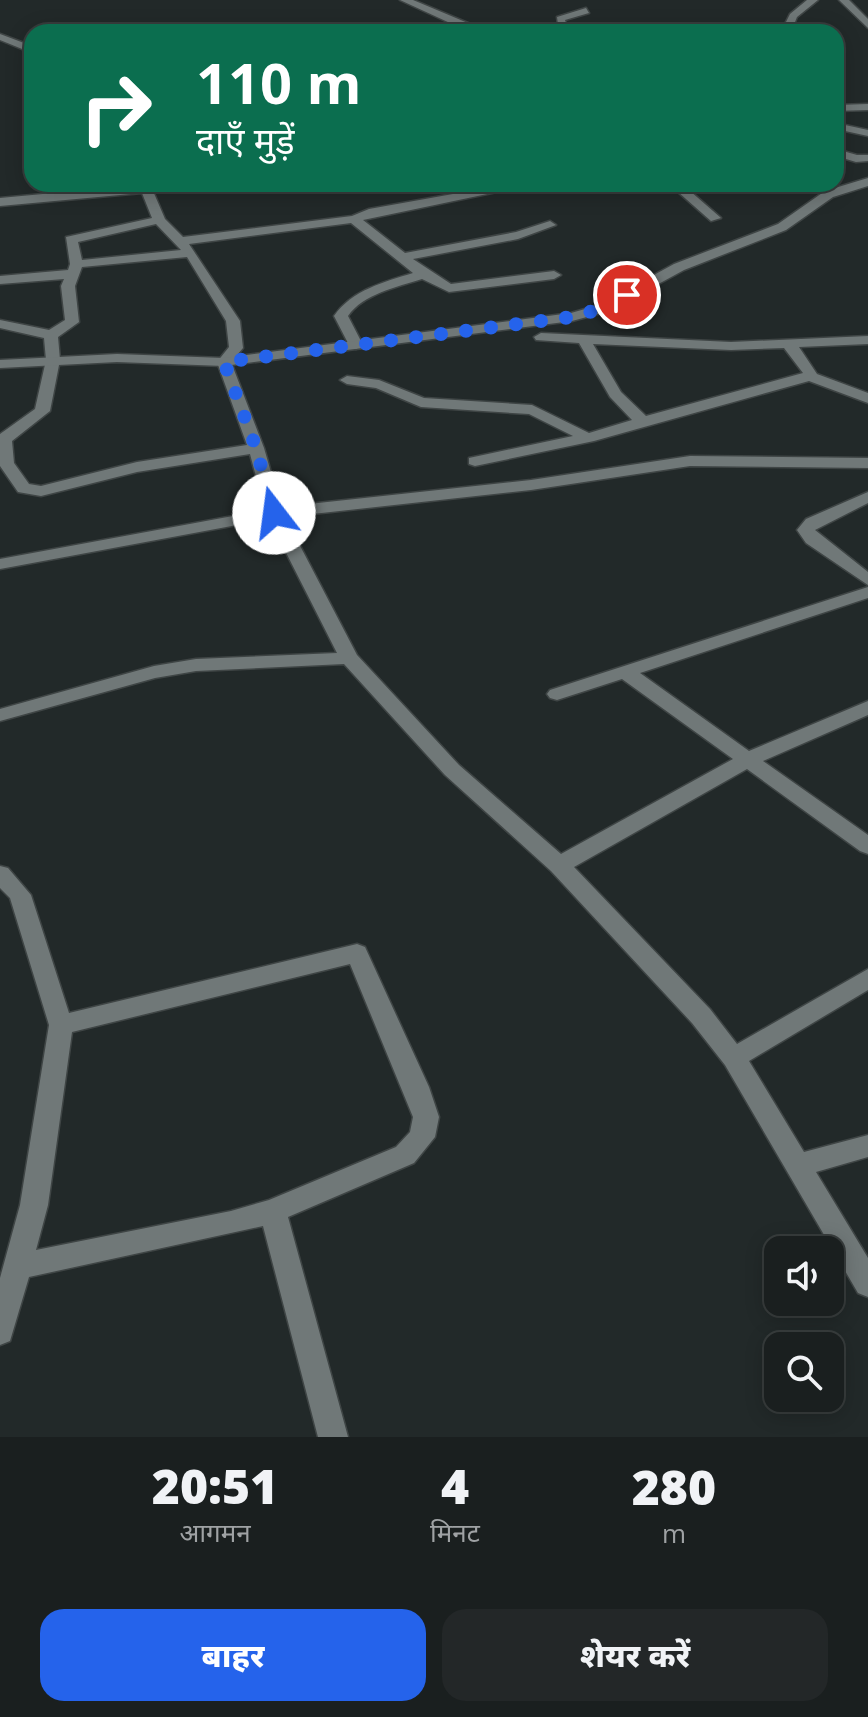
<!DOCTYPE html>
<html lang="hi">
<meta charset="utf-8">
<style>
body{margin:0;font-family:"Open Sans","Noto Sans Devanagari",sans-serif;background:#232728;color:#f1f3f6;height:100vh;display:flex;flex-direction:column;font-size:30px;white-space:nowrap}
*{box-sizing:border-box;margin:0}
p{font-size:26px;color:#9fa2a4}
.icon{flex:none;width:44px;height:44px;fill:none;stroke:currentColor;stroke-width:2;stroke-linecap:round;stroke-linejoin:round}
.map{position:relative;height:1437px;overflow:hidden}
.sheet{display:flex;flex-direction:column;background:#1a1f1f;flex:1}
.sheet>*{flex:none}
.hud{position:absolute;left:24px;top:24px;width:820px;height:168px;border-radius:24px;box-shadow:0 4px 20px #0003,0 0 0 2px #383d3d;background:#0b6e4f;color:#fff;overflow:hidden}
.buttons{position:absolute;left:764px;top:1236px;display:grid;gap:16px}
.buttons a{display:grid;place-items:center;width:80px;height:80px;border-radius:16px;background:#1a1f1f;box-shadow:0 4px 20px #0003,0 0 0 2px #383d3d;font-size:40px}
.pin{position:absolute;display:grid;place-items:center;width:68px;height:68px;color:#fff;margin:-34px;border:4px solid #fff;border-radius:50%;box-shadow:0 2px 8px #0007}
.me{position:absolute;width:88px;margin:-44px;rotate:345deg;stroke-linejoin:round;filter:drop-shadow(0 0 6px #0008)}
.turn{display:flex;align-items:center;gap:28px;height:168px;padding:0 40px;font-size:36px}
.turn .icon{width:104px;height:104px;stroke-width:2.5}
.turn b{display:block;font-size:56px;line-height:68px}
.eta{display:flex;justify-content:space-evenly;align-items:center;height:136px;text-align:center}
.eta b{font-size:48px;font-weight:800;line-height:56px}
.cta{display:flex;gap:16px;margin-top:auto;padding:16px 40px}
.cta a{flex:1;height:92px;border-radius:24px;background:#2563eb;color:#fff;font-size:32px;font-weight:800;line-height:92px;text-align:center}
.cta a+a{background:#232728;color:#f1f3f6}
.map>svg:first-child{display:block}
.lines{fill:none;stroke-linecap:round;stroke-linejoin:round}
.street-casing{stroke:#3f4545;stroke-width:3}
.secondary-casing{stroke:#3f4545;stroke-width:3}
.street{fill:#707878;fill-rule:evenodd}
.secondary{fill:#707878;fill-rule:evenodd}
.route{stroke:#2563eb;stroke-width:14;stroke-dasharray:0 25.2}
</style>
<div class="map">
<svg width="868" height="1437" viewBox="0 0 868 1437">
<rect width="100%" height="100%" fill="#222929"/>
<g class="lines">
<defs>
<g id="street">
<path d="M400,0H413L475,26L524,32H473L460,27L388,32L450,23Z"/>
<path d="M807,0H818L797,17L791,32H781L790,14Z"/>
<path d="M839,0H849L868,19V28Z"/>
<path d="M586,8L589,13L565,20L569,32H559L557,17Z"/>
<path d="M0,34L32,46V53L0,40Z"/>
<path d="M868,104V110L836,111V105Z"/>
<path d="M836,123L868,130V136L836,129Z"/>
<path d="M836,149L857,155H868V161L856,162L836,156Z"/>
<path d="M150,184L165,219L183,237L352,216L369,209L509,184H535L363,220L405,253L516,232L550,221L556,225L518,239L413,259L451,284L554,271L561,275L554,279L449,292L422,279C397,287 363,294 348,316L363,345L356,349L349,345L334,316C352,290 384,282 413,273L351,223L189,244L240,321L243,348L231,362L264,448L281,507L531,480L690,456L868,458V468L690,466L531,490L285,517L357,655L459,765L561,854L733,759L622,679L557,700L550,698L547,694L550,690L868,587V598L640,673L749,751L868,701V715L763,761L868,835V854L860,851L747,769L574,867L710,1009L737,1044L868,969V990L749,1061L804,1152L868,1135V1157L816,1172L868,1258V1297L858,1293L725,1065L692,1023L551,871L445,775L344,664L196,671L155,678L0,721V709L154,666L196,659L337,653L269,519L0,569V559L265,510L250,454L137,472L41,496L18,492L0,466V434L35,409L46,360L44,338L0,328V320L49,330L65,320L61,286L64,279L0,284V276L68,270L70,264L66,237L152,218L142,193L0,206V198ZM156,224L181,250L82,260L78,242ZM187,257L226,321L229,347L217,362L247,445L137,462L41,486L29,484L14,463L12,441L50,411L60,360L58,337L79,322L75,286L82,267Z"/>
<path d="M669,184H682L721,218L711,221Z"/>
<path d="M541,333L731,342L868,336V344L799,347L817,374L868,393V403L809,381L594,441L475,466L469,464V458L573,436L529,414L421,407L376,388L347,384L340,380L347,376L379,380L424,398L532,405L589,433L632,420L610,397L579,343L536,340L534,337ZM593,344L731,350L784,348L803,373L646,416L621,392Z"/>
<path d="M868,492V503L815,530L868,572V585L806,543L797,530L806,519Z"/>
<path d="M0,866L8,868L31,895L69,1013L357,944L365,947L429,1087L439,1117L435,1137L414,1163L288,1217L348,1437H318L263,1226L29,1277L10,1341L0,1345V1278L20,1205L49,1025L10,898L0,888ZM350,964L413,1117L410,1132L396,1147L269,1200L231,1211L36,1250L48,1205L72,1032Z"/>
</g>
<path id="secondary" d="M868,178V186L833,197L786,230L684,270L609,311L572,321L224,366L117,362L0,368V360L117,354L224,358L571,313L599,305L674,264L778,224L825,191Z"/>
</defs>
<use href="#street" class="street-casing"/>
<use href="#secondary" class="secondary-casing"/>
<use href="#street" class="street"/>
<use href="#secondary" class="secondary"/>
</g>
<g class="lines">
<path class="route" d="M274,513L256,448L224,362L572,317L604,308L627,295"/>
</g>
</svg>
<div class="buttons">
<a><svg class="icon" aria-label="sound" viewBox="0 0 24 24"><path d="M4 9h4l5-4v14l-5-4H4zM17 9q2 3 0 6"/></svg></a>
<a><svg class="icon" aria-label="search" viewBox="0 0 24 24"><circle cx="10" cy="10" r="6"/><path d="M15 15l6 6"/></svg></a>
</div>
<div class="pin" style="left:627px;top:295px;background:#d93025"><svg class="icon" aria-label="arrive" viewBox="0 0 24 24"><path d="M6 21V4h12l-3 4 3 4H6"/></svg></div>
<svg class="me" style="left:274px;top:513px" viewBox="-20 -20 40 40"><circle r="19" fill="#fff"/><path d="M0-13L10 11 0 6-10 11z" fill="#2563eb"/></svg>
<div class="hud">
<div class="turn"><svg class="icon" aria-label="right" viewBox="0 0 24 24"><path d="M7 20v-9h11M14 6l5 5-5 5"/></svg><div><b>110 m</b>दाएँ मुड़ें</div></div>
</div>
</div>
<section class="sheet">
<div class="eta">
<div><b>20:51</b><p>आगमन</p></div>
<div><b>4</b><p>मिनट</p></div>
<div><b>280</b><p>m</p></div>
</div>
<div class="cta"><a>बाहर</a><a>शेयर करें</a></div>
</section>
